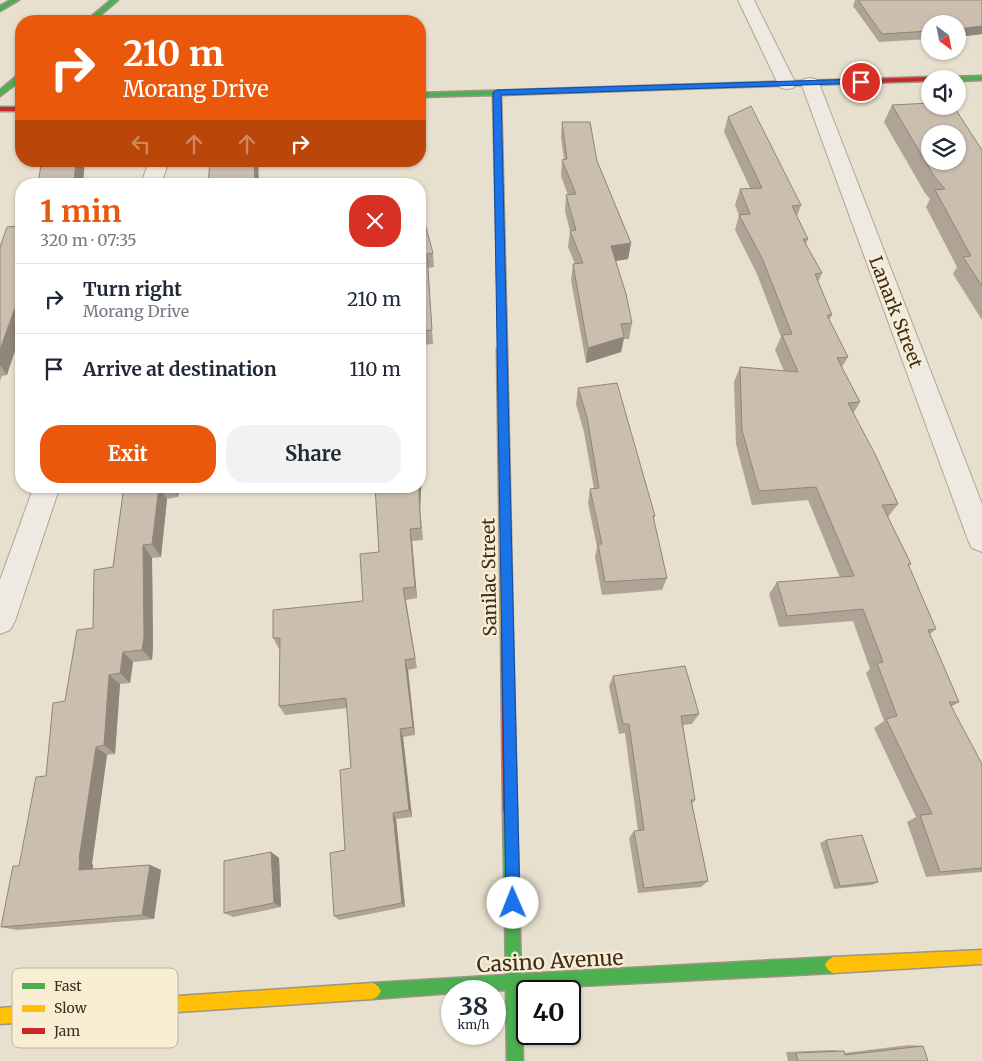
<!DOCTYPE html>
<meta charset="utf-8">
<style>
body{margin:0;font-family:Merriweather,serif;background:#f2f2f3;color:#1f2937;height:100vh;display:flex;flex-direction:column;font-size:19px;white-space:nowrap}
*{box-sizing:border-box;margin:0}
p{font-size:16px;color:#747a83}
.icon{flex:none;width:28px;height:28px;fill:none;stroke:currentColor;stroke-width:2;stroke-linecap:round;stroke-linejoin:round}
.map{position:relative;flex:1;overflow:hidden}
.details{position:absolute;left:15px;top:178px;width:411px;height:315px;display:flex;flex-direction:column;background:#fff;border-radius:20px;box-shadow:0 1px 4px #0004}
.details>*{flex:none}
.hud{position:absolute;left:15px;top:15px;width:411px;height:152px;border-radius:20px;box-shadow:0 1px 4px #0004;background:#ea580c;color:#fff;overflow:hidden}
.needle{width:32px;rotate:148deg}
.tools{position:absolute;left:921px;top:15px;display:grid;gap:10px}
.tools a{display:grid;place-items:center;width:45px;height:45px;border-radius:50%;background:#fff;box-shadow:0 1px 4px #0004;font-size:25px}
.speed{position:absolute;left:441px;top:980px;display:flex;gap:10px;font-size:25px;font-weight:700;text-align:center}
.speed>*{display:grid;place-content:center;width:65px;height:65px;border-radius:50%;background:#fff;box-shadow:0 1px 4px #0004;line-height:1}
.speed small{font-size:12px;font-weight:400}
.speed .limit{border:2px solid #111;border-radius:8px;background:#fff;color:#111}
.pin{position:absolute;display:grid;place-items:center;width:42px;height:42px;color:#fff;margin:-21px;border:2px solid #fff;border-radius:50%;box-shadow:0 1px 5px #0007}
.me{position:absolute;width:55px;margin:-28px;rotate:359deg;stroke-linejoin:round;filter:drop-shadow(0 0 4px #0008)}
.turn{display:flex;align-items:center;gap:18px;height:105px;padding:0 25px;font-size:22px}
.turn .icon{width:65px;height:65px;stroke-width:2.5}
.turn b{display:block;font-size:35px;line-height:42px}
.lanes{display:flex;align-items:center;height:48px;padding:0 25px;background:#0003;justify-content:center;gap:25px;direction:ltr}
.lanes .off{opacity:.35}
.round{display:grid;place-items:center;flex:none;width:52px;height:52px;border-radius:20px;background:#f2f2f3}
.headline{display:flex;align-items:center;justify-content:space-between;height:85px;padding:0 25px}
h1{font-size:30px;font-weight:700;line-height:38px;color:#ea580c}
.primary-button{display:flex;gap:10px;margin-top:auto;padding:10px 25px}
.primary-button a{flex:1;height:58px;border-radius:20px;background:#ea580c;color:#fff;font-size:20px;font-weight:700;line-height:58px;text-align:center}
.primary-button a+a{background:#f2f2f3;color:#1f2937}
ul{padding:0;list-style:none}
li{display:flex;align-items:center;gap:15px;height:70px;padding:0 25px;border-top:1px solid #e0e1e3}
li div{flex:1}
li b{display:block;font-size:19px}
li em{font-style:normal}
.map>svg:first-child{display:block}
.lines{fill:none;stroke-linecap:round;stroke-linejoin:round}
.street-casing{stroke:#aea597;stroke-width:2}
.fast-casing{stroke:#9d9487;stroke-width:3}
.slow-casing{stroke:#9d9487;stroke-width:3}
.jam-casing{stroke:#9d9487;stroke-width:3}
.street{fill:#efeae1;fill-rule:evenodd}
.fast{fill:#4caf50;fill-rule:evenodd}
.slow{fill:#ffc107;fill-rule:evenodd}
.jam{fill:#c62828;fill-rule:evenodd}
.wall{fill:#afa396}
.shaded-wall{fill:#8f857a}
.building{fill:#ccbeaf;stroke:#8f857a;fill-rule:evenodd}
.route{fill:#1a73e8;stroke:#114b97}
.labels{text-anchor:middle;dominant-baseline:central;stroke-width:4.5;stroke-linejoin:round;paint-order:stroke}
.street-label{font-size:18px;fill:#3e2d1d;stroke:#f9eed4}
.near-street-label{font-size:21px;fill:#3e2d1d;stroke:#f9eed4}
.key{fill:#f9eed4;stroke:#c1b49d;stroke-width:1}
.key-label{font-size:14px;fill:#3e2d1d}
</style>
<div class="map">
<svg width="982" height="1061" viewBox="0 0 982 1061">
<rect width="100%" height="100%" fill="#e8e0ce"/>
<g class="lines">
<defs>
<g id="street">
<path d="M738,0H754L796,84L793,88L787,89L781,88L778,84Z"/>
<path d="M810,78L816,79L819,83L982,504V552L972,548L968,540L801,83L804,79Z"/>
<path d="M149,161H169L161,184H141Z"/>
<path d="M34,486H60L15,621L10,630L0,634V580Z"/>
</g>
<g id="fast">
<path d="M11,0H19L0,11V6Z"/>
<path d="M111,0H118L93,21H86Z"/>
<path d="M18,75H21V80L0,96V90Z"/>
<path d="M982,76V80L958,81V79H946L949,77Z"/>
<path d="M673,85H676V89L501,95L507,349L502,353L499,351L493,95L420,97V93Z"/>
<path d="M510,803L515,805L517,810L521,974L833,957L838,960L841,965L838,970L833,973L521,989L523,1061H507L506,990L452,991V993L373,999L368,996L365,991L368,986L373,983L506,975L503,810L505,805Z"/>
</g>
<g id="slow">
<path d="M502,345L507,349L513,632L511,636L507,638L503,636L501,632L497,349Z"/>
<path d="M982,950V964L833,973L828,970L825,965L828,960L833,957Z"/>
<path d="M373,983L378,986L381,991L378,996L373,999L0,1024V1008Z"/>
</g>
<g id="jam">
<path d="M930,77L933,79H930V81L673,89L669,87L673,85Z"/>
<rect x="0" y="107" width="21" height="4"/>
<path d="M507,626L511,628L513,632L517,810L515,815L510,817L505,815L503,810L501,632L503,628Z"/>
</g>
</defs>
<use href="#street" class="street-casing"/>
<use href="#fast" class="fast-casing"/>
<use href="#slow" class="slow-casing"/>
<use href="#jam" class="jam-casing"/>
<use href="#street" class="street"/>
<use href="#fast" class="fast"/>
<use href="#slow" class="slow"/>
<use href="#jam" class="jam"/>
</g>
<g class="wall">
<path d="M855,0H982V34L958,37V24H930V39L879,42L853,6Z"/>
<path d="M892,105L935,108L982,150V320L953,274L957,267L926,207L930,199L925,193L884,122Z"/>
<path d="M728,117L801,205L797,217L808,239L806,244L822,273L818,282L832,315L829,320L848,357L842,367L860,402L853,414L898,504L888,517L911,564L909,566L936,629L930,634L959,702L951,707L982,764V872L926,877L907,822L916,817L874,728L884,721L866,673L870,669L853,621L779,627L769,594L777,582L840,578L808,500L752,505L736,444L734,382L740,367L784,371L775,350L781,337L757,274L735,230L739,215L735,205L740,189L750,188L724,132Z"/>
<path d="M562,122L597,161L631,243L628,259L616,261L632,323L629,339H624L621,352L586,363L571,280L573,264H575L568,247L570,231L565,211L566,195H568L561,176L562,160L564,159L561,138Z"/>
<path d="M420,220L433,253L434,267L428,268L433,344L420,345Z"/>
<path d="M19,226L7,375L2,376L0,381V247Z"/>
<path d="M578,388L655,516L653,520L667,578L662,590L602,595L595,557L597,547L588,503L590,489H594L584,432L576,404Z"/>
<path d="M422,473L420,510L423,540L412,541L417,598L406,600L417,668L408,670L415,735L403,737L412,817L396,819L405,907L339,920L334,916L345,850L351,768L347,708L285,715L279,706L280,649H279L273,638L363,601L379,552Z"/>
<path d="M124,486H179L178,497L167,499L161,557L152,558L153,647L152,660L133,662L130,683L120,684L115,754L107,755L92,864L93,865V869L150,865L161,870L154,919L17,930L1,927L46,776L65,701L93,628L113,567Z"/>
<path d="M613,676L699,714L692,724L683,725L695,800L692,804L708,881L701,887L638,893L629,838L634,831H638L625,733L619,734L609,686Z"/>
<path d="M826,840L878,882L872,885L834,889L820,843Z"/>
<path d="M271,852L279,858L281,907L233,917L224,913Z"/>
<path d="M909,1045L923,1046L928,1061H788L786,1052L832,1050L844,1051V1053Z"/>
</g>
<g class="shaded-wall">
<path d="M982,26V34L958,37V29Z"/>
<path d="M76,161H85L83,184H68Z"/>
<path d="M254,161H258L259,184H255Z"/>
<path d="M631,243L628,259L609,262L611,246Z"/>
<path d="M21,293V333L7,375L0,365V350L12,316Z"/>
<path d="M624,337L621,352L586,363L588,348Z"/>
<path d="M420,460L422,473L420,510L423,540L419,497V486H420Z"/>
<path d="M159,486L167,499L161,557L152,544Z"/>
<path d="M172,486H179L178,497Z"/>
<path d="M410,529L412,541L417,598L415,587Z"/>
<path d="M143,545L152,558L153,647L152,660L142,650Z"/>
<path d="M123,652L133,662L130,683L120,673Z"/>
<path d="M405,660L408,670L415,735L413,727Z"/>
<path d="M109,675L120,684L115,754L104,745Z"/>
<path d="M400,729L403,737L412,817L409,810Z"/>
<path d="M96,747L107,755L92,864L93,865L92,875L79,870V859Z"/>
<path d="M393,813L396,819L405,907L402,903Z"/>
<path d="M271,852L279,858L281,907L274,903Z"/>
<path d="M150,865L161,870L154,919L142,915Z"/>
</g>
<g class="building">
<path d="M858,0H982V26L958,29V24H930V31L882,34Z"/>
<path d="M930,103V106H934L935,108L954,107L982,150V286L963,257L971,256L935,190L945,189L934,176L892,105ZM930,134H958V161H930Z"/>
<path d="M751,106L801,205L792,206L808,239H803L822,273L815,274L832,315H827L848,357L837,358L860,402L848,403L875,454L898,504L882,505L911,564H908L936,629L928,630L959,702H949L982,764V868L940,872L920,815L932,814L886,719L897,716L877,663L883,662L863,609L787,616L777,582L854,576L816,487L759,491L742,430L740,367L798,372L782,335L792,334L762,258L739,215L750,214L740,189L762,188L728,117Z"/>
<path d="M562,122H590L597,161L631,243L611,246L626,294L632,323L621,324L624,337L588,348L573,264L583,263L570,231L576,230L566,195L576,194L562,160L567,159Z"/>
<path d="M50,161H76L74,182L69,183L68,184H38L41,165L49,164Z"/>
<path d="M210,161H254L255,184H208Z"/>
<path d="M21,218V293L12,316L0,350V247L7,227L19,226Z"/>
<path d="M420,220H424L433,253L427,254L432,330L420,331Z"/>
<path d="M617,383L655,516H653L667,578L605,582L598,544H602L590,489L599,488L587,417L578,388Z"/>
<path d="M124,486H159L152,544L143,545L144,637L142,650L123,652L120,673L109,675L104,745L96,747L79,859H80L79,870L150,865L142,915L1,927L13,866H19L36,777L46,776L53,703L65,701L77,630L93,628L94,570L113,567Z"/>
<path d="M375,486H419V497L421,528L410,529L415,587L403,588L415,658L405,660L413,727L400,729L409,810L393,813L402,903L334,916L330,853L345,850L340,770L351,768L346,698L279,706L280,638H273V610L363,601L360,554L379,552Z"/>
<path d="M685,666L699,714L681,716L695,800H691L708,881L644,888L634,831L644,830L629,724H623L613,676Z"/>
<path d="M862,835L878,882L840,886L826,840Z"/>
<path d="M271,852L274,903L224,913V861Z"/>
<path d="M923,1046L928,1061H798L796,1053L844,1051L845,1055Z"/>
</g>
<path class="route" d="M861,79L864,80V83L501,95L520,903L518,908L513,910L508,908L506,903L493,92L497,90Z"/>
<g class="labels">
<g class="street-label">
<text transform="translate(896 312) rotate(69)">Lanark Street</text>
<text transform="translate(489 577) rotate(-91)">Sanilac Street</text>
</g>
<g class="near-street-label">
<text transform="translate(550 961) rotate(-3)">Casino Avenue</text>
</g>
</g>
<rect x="12" y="968" width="166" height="80" rx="8" class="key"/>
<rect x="22" y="983" width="23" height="6" fill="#4caf50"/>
<rect x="22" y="1005" width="23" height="7" fill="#ffc107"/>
<rect x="22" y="1028" width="23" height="6" fill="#c62828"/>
<g class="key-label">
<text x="54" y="991">Fast</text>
<text x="54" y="1013">Slow</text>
<text x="54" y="1036">Jam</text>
</g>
</svg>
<div class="tools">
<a><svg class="needle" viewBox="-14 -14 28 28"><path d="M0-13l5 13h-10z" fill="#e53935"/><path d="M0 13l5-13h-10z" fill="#747a83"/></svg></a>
<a><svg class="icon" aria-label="sound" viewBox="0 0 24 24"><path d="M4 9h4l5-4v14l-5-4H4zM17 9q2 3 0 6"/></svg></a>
<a><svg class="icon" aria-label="layers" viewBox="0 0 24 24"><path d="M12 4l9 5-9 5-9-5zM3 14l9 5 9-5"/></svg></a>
</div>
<div class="speed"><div>38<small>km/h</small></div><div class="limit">40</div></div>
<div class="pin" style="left:861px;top:82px;background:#d93025"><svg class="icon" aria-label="arrive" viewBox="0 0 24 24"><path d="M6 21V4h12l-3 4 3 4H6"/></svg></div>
<svg class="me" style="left:513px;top:903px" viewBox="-20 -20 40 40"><circle r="19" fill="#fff"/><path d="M0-13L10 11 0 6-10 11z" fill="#1a73e8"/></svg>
<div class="hud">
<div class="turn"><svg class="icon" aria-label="right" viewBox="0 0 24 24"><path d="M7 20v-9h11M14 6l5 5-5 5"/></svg><div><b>210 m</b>Morang Drive</div></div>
<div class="lanes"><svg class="icon off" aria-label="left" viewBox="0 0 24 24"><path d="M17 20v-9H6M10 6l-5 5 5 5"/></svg><svg class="icon off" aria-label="ahead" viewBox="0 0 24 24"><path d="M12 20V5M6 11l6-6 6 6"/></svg><svg class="icon off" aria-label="ahead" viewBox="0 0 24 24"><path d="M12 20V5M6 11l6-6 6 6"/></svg><svg class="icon" aria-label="right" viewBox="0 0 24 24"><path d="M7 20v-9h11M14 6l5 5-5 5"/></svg></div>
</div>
<section class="details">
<div class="headline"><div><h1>1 min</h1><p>320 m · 07:35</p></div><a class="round" style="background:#d93025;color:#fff"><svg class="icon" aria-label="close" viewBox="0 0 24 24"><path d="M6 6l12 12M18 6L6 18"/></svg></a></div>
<ul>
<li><svg class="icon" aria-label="right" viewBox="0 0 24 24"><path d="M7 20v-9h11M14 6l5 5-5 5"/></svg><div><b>Turn right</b><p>Morang Drive</p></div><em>210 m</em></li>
<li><svg class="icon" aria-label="arrive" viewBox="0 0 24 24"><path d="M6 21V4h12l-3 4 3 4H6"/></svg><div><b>Arrive at destination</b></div><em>110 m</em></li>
</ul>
<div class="primary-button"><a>Exit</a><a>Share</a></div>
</section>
</div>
